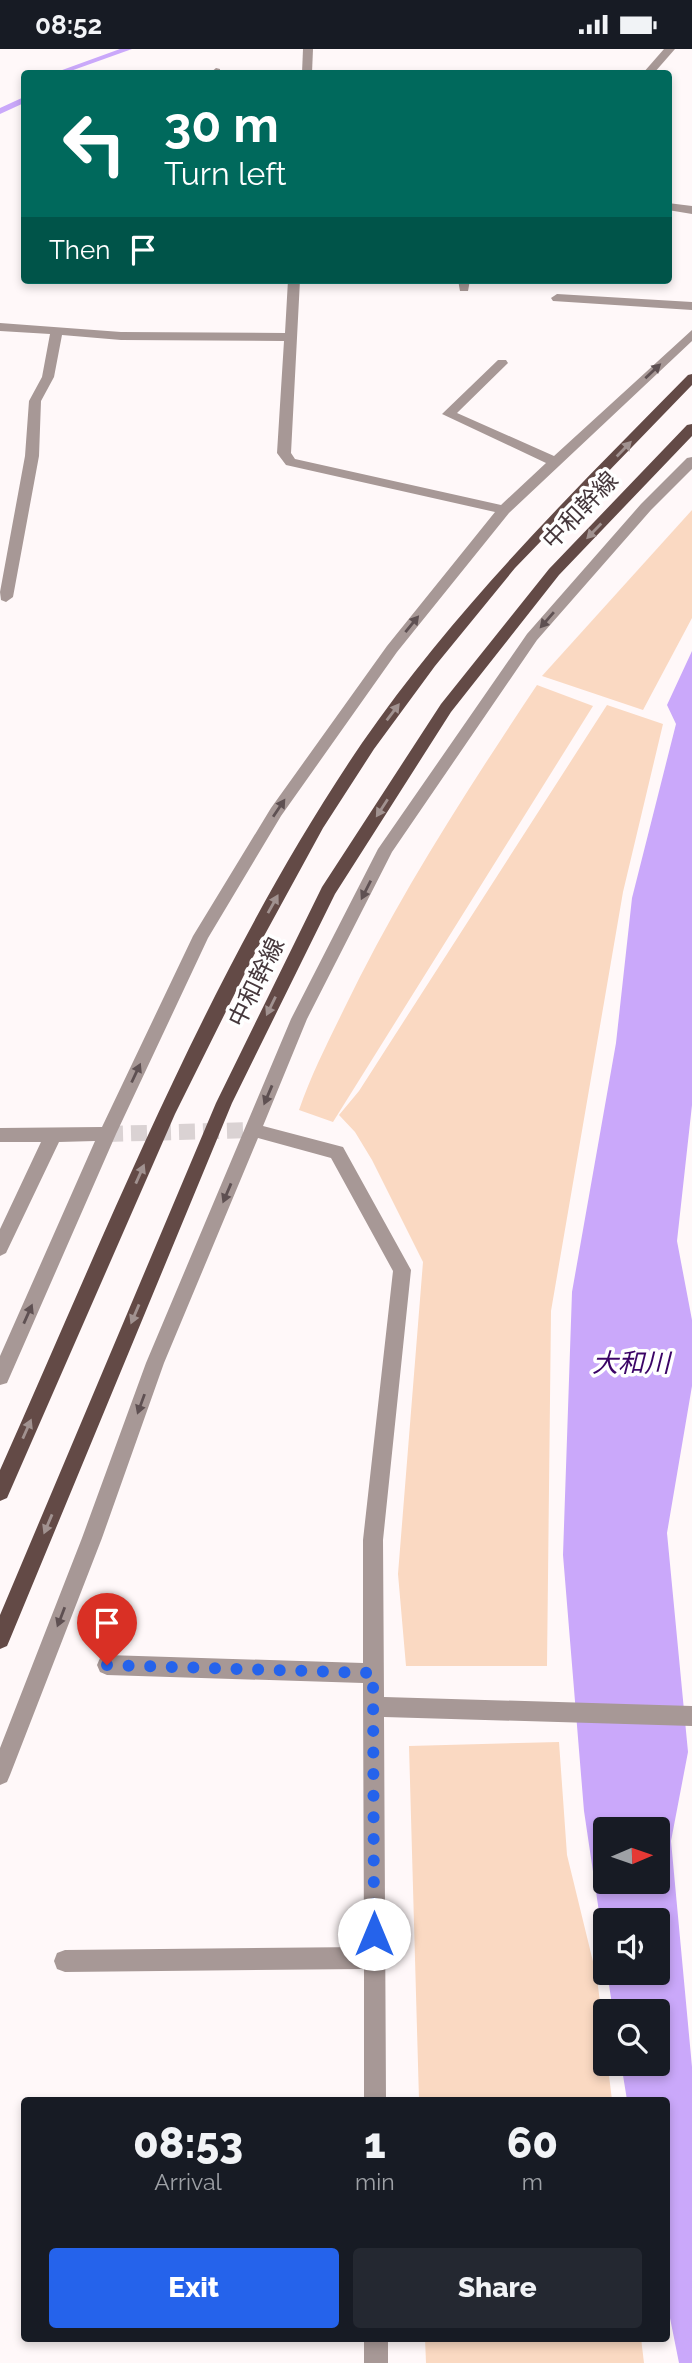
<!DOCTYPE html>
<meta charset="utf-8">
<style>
body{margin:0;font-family:Raleway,"Noto Sans JP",sans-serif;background:#242831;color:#f1f3f6;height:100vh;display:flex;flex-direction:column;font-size:26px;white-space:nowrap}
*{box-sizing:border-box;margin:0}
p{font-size:23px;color:#9ea1a6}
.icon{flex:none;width:38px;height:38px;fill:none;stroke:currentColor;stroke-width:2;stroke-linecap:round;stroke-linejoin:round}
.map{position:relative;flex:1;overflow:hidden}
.side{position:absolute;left:21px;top:2048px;width:649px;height:245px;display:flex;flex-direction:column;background:#171b24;border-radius:7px;box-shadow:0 4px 10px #0003}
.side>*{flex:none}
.hud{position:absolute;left:21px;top:21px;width:651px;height:214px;border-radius:7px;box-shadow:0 4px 10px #0003;background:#00695c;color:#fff;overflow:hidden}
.needle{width:46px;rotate:88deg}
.tools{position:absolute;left:593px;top:1768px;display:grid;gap:14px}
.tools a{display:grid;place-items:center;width:77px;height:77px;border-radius:7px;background:#171b24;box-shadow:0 4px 10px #0003;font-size:35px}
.pin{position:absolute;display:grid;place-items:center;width:60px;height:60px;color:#fff;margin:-72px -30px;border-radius:50% 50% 50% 0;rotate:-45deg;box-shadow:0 0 7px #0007}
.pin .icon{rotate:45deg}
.me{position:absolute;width:77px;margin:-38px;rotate:0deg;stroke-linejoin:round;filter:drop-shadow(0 0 5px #0008)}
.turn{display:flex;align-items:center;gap:24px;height:147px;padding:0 28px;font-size:32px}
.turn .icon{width:91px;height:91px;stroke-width:2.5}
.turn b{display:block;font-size:49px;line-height:60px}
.then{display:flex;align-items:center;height:66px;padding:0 28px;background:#0003;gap:14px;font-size:26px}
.eta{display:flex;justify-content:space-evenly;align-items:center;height:119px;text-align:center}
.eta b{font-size:42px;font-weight:800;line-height:49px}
.primary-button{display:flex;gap:14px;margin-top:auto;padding:14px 28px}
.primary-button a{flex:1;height:80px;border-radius:7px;background:#2563eb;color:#fff;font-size:28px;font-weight:800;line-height:80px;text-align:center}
.primary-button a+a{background:#242831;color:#f1f3f6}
.status{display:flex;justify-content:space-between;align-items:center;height:49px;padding:0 35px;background:#171b24;direction:ltr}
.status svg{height:19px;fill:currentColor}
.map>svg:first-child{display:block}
.green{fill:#fad9c2}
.water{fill:#caa8fa;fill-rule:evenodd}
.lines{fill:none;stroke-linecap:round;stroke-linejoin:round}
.stream{fill:#caa8fa;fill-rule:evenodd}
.minor-tunnel{stroke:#dad2d3;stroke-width:16;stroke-dasharray:16 8;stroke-linecap:butt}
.minor{fill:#a79896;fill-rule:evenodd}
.major{fill:#634a46;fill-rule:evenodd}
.oneway{fill:#5e5052}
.oneway2{fill:#a19290}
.route{stroke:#2563eb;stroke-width:12;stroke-dasharray:0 21.6}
.labels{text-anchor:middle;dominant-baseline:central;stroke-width:7;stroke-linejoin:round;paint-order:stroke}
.street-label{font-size:24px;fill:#46383c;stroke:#fff}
.water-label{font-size:26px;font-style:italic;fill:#3b0466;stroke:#fff}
</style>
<div class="status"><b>08:52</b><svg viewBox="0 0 49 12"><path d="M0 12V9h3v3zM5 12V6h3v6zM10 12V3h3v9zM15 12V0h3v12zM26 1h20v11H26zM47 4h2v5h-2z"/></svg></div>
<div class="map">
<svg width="692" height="2314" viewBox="0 0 692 2314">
<rect width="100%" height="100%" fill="#fff8f9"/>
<g class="green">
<path d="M692,461V569L643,661L542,627Z"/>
<path d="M537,636L593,657L333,1073L299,1061C311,1026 328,993 344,960C399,846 467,741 537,636Z"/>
<path d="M607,656L663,675L623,843L551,1262L547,1617H406L398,1525L423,1213L372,1111L355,1083L339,1066L359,1042Z"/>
<path d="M559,1693L567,1806L597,1929L612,2051H419L409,1697Z"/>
<path d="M425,2289H641L644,2314H426Z"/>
</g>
<path class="water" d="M692,602V1056L677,1192L692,1271V1337L667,1484L688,1703L671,1792L692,2018V2314H679L667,2254V2051H627L621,2014H658V1962H613L607,1923H658V1871H606V1910L584,1762L563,1506L572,1243L616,994L632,849L676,675L667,656ZM606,1780H658V1832H606Z"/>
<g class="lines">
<g class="stream">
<path d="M120,0H132L65,24H54Z"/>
<path d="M24,48V54L0,65V59Z"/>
</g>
<path class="minor-tunnel" d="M107,1085L253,1081"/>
<g class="minor">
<path d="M303,0H313L312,24H302Z"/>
<path d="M664,0H675L654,24H643Z"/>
<path d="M216,19L220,20V24H210Z"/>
<path d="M668,154L692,157V165L668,161Z"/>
<path d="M288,231H300L291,404L295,410L501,456L546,414L442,365L498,311H506L508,314L457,364L554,407L692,281V292L509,464L397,603L281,767L208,889L116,1085L7,1334L0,1336V1307L95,1092L59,1093L6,1204L0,1207V1180L41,1093H0V1079L102,1078L193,887L271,759L387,597L495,463L286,416L277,404L284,292L121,291L62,286L54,328L41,352L39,407L13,548L6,553L1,551L0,543L25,407L29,352L42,328L50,285L0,282V274L121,283L285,284Z"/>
<path d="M458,231H470L468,242H460Z"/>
<path d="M557,245L692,253V261L553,252L551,249Z"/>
<path d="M692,408V420L651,461L537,591L392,803L307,970L263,1077L343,1098L411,1221L383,1491L384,1648L692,1657V1677L384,1668L386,2051H364V1920L65,1923L57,1920L54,1912L57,1904L65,1901L364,1898L363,1634L107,1626L100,1623L97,1616L100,1609L107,1606L363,1614V1491L393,1222L331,1109L258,1089L164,1314L102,1489L10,1726L7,1733L0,1736V1699L82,1489L146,1314L291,970L378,800L527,585L641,455L687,409Z"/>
<rect x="364" y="2289" width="24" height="25"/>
</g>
<g class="major">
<path d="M692,325V336L515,519L435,617L374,700L323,779L258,898L175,1065L7,1449L0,1452V1421C109,1177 211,916 362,694C456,558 572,444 688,326Z"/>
<path d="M692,375V387L559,526L451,663L335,845L232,1054L10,1590L7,1597L0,1600V1566L216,1054L322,838L441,655L549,520L687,376Z"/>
</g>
</g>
<defs><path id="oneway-solid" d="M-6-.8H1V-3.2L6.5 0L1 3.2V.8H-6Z" transform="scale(1.75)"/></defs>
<g class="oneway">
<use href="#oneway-solid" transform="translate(653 322) rotate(-43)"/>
<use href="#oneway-solid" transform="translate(547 571) rotate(131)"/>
<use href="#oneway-solid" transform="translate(412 575) rotate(-51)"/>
<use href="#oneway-solid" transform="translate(279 759) rotate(-56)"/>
<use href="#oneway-solid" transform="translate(366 841) rotate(117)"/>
<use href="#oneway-solid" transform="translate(136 1024) rotate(-65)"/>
<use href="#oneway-solid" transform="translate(268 1046) rotate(113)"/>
<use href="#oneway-solid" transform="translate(227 1144) rotate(113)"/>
<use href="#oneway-solid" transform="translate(28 1265) rotate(-66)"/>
<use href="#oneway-solid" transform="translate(141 1355) rotate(110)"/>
<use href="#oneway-solid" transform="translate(61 1568) rotate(111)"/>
</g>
<g class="oneway2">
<use href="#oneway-solid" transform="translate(624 400) rotate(-46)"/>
<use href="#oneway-solid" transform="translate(594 482) rotate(134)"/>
<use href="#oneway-solid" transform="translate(393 663) rotate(-53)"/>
<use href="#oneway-solid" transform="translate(382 759) rotate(123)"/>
<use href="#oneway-solid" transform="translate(273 855) rotate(-61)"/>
<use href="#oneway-solid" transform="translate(271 957) rotate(116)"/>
<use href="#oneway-solid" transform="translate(140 1125) rotate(-66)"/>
<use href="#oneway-solid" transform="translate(135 1265) rotate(113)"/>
<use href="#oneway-solid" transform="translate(27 1380) rotate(-66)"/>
<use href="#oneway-solid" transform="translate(48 1475) rotate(113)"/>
</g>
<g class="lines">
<path class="route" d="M107,1616L373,1624L374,1885"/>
</g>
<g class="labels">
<g class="street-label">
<text transform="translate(580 461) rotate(-46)">中和幹線</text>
<text transform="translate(256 933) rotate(-64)">中和幹線</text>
</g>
<g class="water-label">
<text x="631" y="1314">大和川</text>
</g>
</g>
</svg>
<div class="tools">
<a><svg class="needle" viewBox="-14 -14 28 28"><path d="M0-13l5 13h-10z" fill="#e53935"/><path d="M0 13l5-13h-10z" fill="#9ea1a6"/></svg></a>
<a><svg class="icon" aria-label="sound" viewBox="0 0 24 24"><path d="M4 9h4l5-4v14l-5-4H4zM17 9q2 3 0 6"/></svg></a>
<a><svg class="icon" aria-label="search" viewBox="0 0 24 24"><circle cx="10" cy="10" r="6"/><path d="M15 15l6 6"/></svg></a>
</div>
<div class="pin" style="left:107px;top:1616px;background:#d93025"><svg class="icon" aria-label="arrive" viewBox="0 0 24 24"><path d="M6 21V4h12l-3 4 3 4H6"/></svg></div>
<svg class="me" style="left:374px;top:1885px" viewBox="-20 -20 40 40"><circle r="19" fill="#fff"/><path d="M0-13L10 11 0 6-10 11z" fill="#2563eb"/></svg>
<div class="hud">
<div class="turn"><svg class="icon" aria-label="left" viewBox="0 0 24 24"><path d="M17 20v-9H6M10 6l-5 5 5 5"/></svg><div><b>30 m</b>Turn left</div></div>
<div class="then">Then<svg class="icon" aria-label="arrive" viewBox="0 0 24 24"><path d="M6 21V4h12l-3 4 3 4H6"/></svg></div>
</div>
<section class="side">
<div class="eta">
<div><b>08:53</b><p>Arrival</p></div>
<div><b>1</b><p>min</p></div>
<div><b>60</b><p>m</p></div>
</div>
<div class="primary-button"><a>Exit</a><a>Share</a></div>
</section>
</div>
